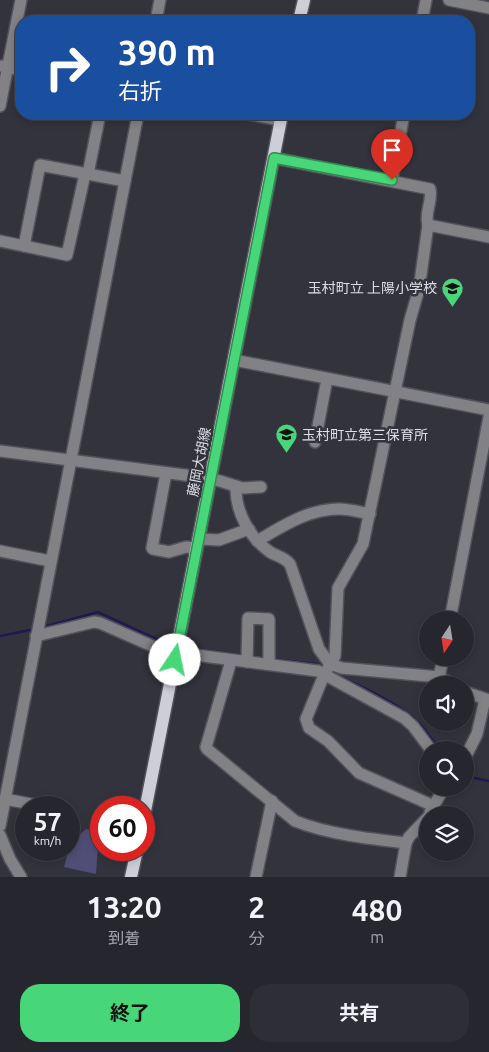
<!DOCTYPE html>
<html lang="ja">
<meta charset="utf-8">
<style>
body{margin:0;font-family:Ubuntu,"Noto Sans JP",sans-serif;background:#2e2e36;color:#f1f3f6;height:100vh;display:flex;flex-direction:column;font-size:19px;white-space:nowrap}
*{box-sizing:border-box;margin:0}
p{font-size:16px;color:#a4a5aa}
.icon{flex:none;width:28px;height:28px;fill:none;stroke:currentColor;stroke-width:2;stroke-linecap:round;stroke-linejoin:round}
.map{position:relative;height:877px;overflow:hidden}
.drawer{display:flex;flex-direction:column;background:#26262e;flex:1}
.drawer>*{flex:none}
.banner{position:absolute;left:15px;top:15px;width:460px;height:105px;border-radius:20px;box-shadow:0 2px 8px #0003,0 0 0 1px #42434a;background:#1a4fa0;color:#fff;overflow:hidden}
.needle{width:32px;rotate:192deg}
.tools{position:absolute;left:419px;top:611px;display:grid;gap:10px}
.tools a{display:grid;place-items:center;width:55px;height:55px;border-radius:50%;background:#26262e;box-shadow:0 2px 8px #0003,0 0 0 1px #42434a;font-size:25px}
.speed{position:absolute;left:15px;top:796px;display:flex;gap:10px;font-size:25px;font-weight:700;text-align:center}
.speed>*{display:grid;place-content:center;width:65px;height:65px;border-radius:50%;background:#26262e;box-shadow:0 2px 8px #0003,0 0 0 1px #42434a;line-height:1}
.speed small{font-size:12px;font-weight:400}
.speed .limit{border:8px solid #d22;background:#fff;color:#111}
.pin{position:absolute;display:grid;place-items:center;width:42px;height:42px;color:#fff;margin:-51px -21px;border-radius:50% 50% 50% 0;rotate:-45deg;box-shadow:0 0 5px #0007}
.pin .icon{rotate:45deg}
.me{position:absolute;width:55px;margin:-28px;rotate:11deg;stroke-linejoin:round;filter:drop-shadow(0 0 4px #0008)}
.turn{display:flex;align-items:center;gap:18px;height:105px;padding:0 20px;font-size:22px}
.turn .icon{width:65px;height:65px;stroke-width:2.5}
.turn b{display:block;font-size:35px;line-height:42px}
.eta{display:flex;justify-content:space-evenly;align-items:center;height:85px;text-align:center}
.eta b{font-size:30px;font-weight:700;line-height:35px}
.cta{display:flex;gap:10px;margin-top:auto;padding:10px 20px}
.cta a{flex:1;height:58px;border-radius:20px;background:#48d778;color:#111;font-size:20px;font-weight:700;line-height:58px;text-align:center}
.cta a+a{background:#2e2e36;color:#f1f3f6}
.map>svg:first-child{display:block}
.green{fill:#504e77}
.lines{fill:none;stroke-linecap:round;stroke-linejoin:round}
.stream{stroke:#221850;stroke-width:2.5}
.minor-casing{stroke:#52525b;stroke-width:14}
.major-casing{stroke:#52525b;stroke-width:15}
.minor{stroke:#818186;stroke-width:11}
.major{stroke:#cdced8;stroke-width:12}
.route-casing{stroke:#2f8c4e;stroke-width:12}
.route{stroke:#48d778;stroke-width:9}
.labels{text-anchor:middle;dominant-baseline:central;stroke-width:5;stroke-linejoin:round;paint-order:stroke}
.poi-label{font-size:14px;fill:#dddde4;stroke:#33333d;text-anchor:end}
.street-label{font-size:14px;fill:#dddde4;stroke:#33333d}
</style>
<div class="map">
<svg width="489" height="877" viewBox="0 0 489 877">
<rect width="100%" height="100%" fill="#33333d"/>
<path class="green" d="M86,829L99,833L96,874L64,867L70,844Z"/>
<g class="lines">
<g class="stream">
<path d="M43,627L98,612L169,645"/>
<path d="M0,636L35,629"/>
<path d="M189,648L243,655"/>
<path d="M251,656L265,658"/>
<path d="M273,659L316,664L321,667"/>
<path d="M331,672C354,683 401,704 418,722C426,730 433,741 439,750"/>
<path d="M465,776L489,781"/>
</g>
<defs>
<g id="minor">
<path d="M449,0L489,8"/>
<path d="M156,21L160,0"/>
<path d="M422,21L426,0"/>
<path d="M2,66L21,70"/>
<path d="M0,106L21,0"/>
<path d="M248,114L280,120"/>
<path d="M274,158L430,189C433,201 424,213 428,225L419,289L410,320L363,544L338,588L335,656L324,675L306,719L309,728L328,741L359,773L434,806"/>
<path d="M88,174L100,114"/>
<path d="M392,180L404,114"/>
<path d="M428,225L489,237"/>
<path d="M0,241L67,255L85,174"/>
<path d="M24,246L40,165L125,181"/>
<path d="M234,360L489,410"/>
<path d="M315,442L327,379"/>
<path d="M0,451L200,477L220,481L242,488L261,487"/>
<path d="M166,473L152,548L153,549L169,552L186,547L197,548"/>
<path d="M236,486C235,511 249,537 270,552C278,557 283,556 290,564L319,649L330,664L342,668L439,677L454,685"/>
<path d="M199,539L219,540L249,529"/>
<path d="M257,541C283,526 308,509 339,509C349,509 360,512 370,514"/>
<path d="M0,551L50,561"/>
<path d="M450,620L489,417"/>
<path d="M36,636L94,622L100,623L166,652L188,654L318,671L404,718L413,726L431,750"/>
<path d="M231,661L206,747L207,749L295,821C327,834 371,839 406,843"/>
<path d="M247,662L248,618L269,619V662L267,664"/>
<path d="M439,677L443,658"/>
<path d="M465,692L489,700"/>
<path d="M465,758L477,734L485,699"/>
<path d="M5,799L46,807"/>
<path d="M430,812L444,788"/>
<path d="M0,826L138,114"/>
<path d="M0,835L10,859L21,877"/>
<path d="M98,836L101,837"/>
<path d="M256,877L272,801"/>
<path d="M400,877L406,843L409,837L428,817"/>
</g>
<g id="major">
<path d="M299,21L304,0"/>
<path d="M144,816L282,114"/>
<path d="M131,877L137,850"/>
</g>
</defs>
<use href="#minor" class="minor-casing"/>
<use href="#major" class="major-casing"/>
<use href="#minor" class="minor"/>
<use href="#major" class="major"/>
</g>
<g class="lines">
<defs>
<path id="route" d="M175,660L274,158L392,180"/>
</defs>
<use href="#route" class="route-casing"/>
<use href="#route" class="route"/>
</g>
<defs>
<symbol id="school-pin" viewBox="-11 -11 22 30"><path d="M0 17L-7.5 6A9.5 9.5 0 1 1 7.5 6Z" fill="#48d778" stroke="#33333d"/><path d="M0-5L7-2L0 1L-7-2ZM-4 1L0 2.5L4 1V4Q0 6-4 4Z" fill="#111"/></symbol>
</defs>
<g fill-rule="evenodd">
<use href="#school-pin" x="440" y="276" width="25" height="34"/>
<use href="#school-pin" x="274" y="422" width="25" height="34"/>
</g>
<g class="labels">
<g class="poi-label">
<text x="437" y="288">玉村町立 上陽小学校</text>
<text x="302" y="435" text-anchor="start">玉村町立第三保育所</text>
</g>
<g class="street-label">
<text transform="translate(199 462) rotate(-79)">藤岡大胡線</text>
</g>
</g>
</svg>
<div class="tools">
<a><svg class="needle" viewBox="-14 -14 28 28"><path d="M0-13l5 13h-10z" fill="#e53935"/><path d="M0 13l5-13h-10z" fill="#a4a5aa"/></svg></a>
<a><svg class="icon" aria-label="sound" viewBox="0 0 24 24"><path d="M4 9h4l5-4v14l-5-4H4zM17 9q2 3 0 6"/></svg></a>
<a><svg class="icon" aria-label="search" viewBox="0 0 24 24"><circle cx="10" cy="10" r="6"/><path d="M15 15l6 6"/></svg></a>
<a><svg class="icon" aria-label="layers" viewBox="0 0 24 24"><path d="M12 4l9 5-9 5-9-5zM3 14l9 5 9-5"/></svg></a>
</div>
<div class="speed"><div>57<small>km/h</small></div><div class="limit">60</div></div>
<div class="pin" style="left:392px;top:180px;background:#d93025"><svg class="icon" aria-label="arrive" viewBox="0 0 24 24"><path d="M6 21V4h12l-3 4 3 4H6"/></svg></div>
<svg class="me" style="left:175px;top:660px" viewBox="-20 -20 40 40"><circle r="19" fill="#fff"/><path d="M0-13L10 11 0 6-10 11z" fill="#48d778"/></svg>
<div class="banner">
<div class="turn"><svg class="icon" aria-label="right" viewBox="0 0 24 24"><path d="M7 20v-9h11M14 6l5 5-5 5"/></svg><div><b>390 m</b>右折</div></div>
</div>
</div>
<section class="drawer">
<div class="eta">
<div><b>13:20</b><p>到着</p></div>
<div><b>2</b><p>分</p></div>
<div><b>480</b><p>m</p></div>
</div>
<div class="cta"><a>終了</a><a>共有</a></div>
</section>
